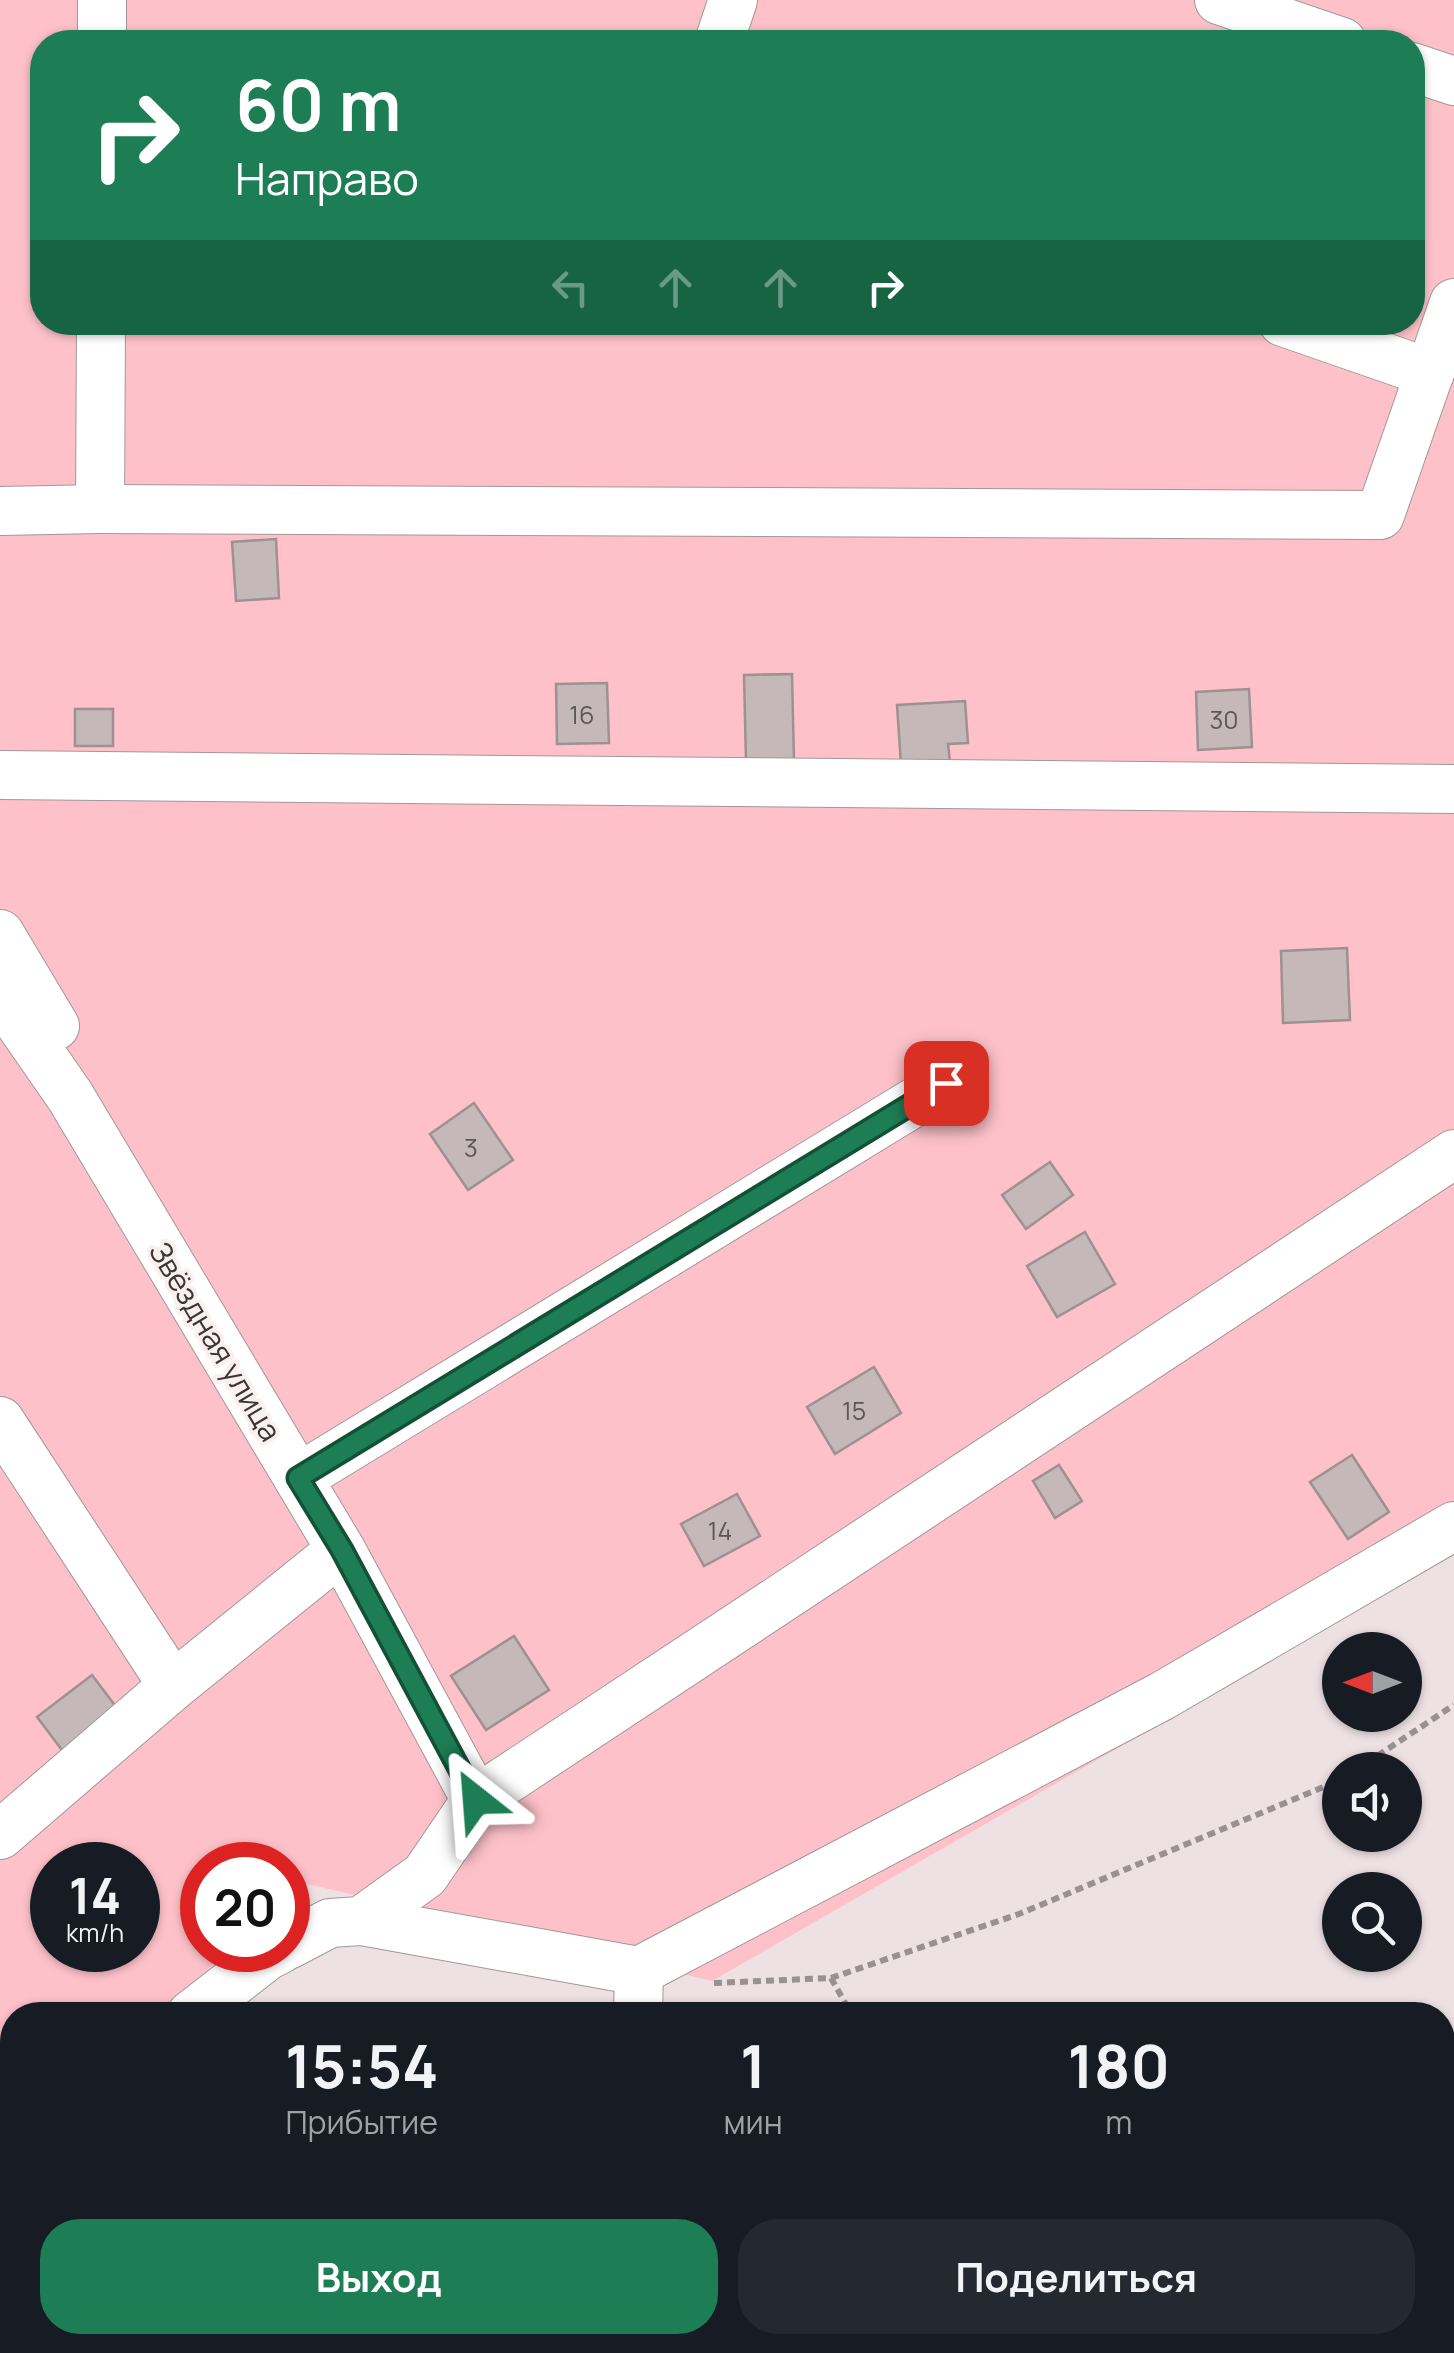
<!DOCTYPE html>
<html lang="ru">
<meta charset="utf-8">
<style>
body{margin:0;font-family:Manrope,sans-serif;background:#242831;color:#f1f3f6;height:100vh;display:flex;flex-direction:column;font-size:38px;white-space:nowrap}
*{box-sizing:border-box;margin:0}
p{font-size:32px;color:#9ea1a6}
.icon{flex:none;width:55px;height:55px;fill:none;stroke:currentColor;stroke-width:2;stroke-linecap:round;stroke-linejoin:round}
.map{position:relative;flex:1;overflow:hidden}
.sheet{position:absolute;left:0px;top:2002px;width:1455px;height:352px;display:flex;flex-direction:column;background:#171b24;border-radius:40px 40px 0 0;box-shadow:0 2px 8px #0004}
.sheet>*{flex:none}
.banner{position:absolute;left:30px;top:30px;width:1395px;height:305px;border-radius:40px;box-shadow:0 2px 8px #0004;background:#1d7d54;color:#fff;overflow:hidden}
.needle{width:65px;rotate:270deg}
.tools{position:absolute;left:1322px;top:1632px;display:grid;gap:20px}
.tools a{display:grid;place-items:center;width:100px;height:100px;border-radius:50%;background:#171b24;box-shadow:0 2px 8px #0004;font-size:50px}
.speed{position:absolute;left:30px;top:1842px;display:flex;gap:20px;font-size:50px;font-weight:700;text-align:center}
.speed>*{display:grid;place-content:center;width:130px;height:130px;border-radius:50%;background:#171b24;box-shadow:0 2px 8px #0004;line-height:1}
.speed small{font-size:25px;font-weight:400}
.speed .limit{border:15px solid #d22;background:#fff;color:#111}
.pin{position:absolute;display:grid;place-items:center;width:85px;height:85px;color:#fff;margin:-42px;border-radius:20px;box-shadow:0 5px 15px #0006}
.me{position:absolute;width:110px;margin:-55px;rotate:332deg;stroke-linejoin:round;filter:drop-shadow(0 0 8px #0008)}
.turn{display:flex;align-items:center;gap:35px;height:210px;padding:0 40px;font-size:45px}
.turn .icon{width:130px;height:130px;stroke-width:2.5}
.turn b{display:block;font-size:70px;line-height:85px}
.lanes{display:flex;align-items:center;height:95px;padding:0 40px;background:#0003;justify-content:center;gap:50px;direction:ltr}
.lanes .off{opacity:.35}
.eta{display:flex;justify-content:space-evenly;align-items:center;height:170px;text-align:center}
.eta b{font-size:60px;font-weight:700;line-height:70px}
.button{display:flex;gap:20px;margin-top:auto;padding:20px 40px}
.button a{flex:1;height:115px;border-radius:40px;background:#1d7d54;color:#fff;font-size:40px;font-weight:700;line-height:115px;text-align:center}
.button a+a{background:#242831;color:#f1f3f6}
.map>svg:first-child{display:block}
.green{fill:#fec1c9;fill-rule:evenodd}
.building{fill:#c4b8b9;stroke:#9d9192;stroke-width:2.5}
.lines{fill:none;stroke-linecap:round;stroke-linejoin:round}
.minor-casing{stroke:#a29798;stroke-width:50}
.path{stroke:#989091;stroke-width:6;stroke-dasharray:8 5;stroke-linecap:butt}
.minor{stroke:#fff;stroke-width:48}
.route-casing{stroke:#135137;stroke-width:25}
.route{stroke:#1d7d54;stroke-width:18}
.labels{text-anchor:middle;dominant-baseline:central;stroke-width:8;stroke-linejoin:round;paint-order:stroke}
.number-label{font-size:25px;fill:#5c5657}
.street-label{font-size:30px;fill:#3a3636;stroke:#fbeff0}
</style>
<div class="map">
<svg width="1454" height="2353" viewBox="0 0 1454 2353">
<rect width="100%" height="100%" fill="#eee1e3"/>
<path class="green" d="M0,0H1454V1555L712,1981L300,1882L288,1893V1865H202V1950H228L161,2015H12V2159L0,2171ZM42,42H1412V322H42ZM52,1865H138V1950H52Z"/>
<g class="building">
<path d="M276,539L279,598L236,601L232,542Z"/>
<path d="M792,674L794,761L746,762L744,675Z"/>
<path d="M607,683L609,743L557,744L556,684Z"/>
<path d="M1249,689L1252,747L1198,750L1196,692Z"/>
<path d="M965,701L968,743L948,744L950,762L901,765L897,705Z"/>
<rect x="75" y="709" width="38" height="37"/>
<path d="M1347,948L1350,1020L1283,1023L1281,951Z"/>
<path d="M474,1103L513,1160L468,1190L430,1134Z"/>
<path d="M1050,1162L1073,1195L1026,1229L1002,1195Z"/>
<path d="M1085,1232L1115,1284L1057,1317L1027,1266Z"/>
<path d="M874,1367L901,1413L835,1454L807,1407Z"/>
<path d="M1352,1455L1389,1512L1348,1539L1310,1482Z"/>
<path d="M1059,1465L1082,1501L1055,1518L1033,1481Z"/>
<path d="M737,1494L760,1536L704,1566L681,1524Z"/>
<path d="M514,1636L549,1690L486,1730L451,1676Z"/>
<path d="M92,1675L123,1716L68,1758L37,1717Z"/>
<path d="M0,2053L12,2071V2091L0,2100Z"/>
<path d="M8,2228H12V2294H6Z"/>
<path d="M154,2342H245L244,2353H153Z"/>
<rect x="380" y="2342" width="42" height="11"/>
<path d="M536,2342H626V2353H535Z"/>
</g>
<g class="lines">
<defs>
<g id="minor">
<path d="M1219,0L1342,42"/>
<path d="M102,42V0"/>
<path d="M719,42L733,0"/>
<path d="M1412,67L1454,81"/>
<path d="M1283,322L1430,373"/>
<path d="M100,509L1380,515L1454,303"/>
<path d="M0,511L100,509L101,322"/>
<path d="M0,775L1454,789"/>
<path d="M0,934L55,1026"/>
<path d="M0,995L70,1096L341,1550L476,1800"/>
<path d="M0,1421L173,1686"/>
<path d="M298,1478L946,1083"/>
<path d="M0,1835L173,1686L341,1550"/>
<path d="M361,1921L639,1971L1162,1696L1454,1526"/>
<path d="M288,1945L330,1923L361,1921L425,1875L476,1800L1454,1154"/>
<path d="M191,2015L267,1956L279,1950"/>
<path d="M638,2015L639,1971"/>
<path d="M0,2178L12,2167"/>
<path d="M0,2302L12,2311"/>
<path d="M59,2342L68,2349L67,2353"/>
<path d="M638,2353V2342"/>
</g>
</defs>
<use href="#minor" class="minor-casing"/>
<g class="path">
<path d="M1356,1770L1454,1705"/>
<path d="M831,1978L852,2015"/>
<path d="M714,1983L831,1978L1019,1914L1340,1780"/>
<path d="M1059,2342L1066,2353"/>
</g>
<use href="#minor" class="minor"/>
</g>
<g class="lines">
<defs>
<path id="route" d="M476,1800L342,1550L298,1478L946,1083"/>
</defs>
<use href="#route" class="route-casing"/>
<use href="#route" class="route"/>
</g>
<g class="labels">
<g class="number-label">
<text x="582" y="714">16</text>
<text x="1224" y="719">30</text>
<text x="471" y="1147">3</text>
<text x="854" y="1410">15</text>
<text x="720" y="1530">14</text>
</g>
<g class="street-label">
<text transform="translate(216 1341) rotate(59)">Звёздная улица</text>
</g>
</g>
</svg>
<div class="tools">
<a><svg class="needle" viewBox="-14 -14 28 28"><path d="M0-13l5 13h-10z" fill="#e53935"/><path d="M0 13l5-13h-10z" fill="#9ea1a6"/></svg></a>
<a><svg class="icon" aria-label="sound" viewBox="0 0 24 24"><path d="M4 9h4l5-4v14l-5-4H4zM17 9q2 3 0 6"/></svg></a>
<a><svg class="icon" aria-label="search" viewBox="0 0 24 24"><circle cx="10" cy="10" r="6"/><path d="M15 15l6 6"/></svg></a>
</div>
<div class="speed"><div>14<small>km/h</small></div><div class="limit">20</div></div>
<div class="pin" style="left:946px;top:1083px;background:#d93025"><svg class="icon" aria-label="arrive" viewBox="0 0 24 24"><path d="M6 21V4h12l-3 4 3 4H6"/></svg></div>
<svg class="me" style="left:476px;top:1800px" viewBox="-20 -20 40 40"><path d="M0-17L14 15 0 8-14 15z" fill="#1d7d54" stroke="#fff" stroke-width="4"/></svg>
<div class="banner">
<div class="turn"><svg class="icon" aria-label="right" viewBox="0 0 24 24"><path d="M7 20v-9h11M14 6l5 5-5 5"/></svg><div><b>60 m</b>Направо</div></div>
<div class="lanes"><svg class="icon off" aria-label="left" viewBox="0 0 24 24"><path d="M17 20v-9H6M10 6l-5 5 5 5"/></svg><svg class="icon off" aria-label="ahead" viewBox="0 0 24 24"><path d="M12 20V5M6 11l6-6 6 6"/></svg><svg class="icon off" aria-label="ahead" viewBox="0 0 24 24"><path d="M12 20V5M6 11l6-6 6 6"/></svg><svg class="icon" aria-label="right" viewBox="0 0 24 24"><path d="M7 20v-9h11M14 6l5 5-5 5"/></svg></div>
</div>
<section class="sheet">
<div class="eta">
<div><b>15:54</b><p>Прибытие</p></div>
<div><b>1</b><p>мин</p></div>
<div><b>180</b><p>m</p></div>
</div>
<div class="button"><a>Выход</a><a>Поделиться</a></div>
</section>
</div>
